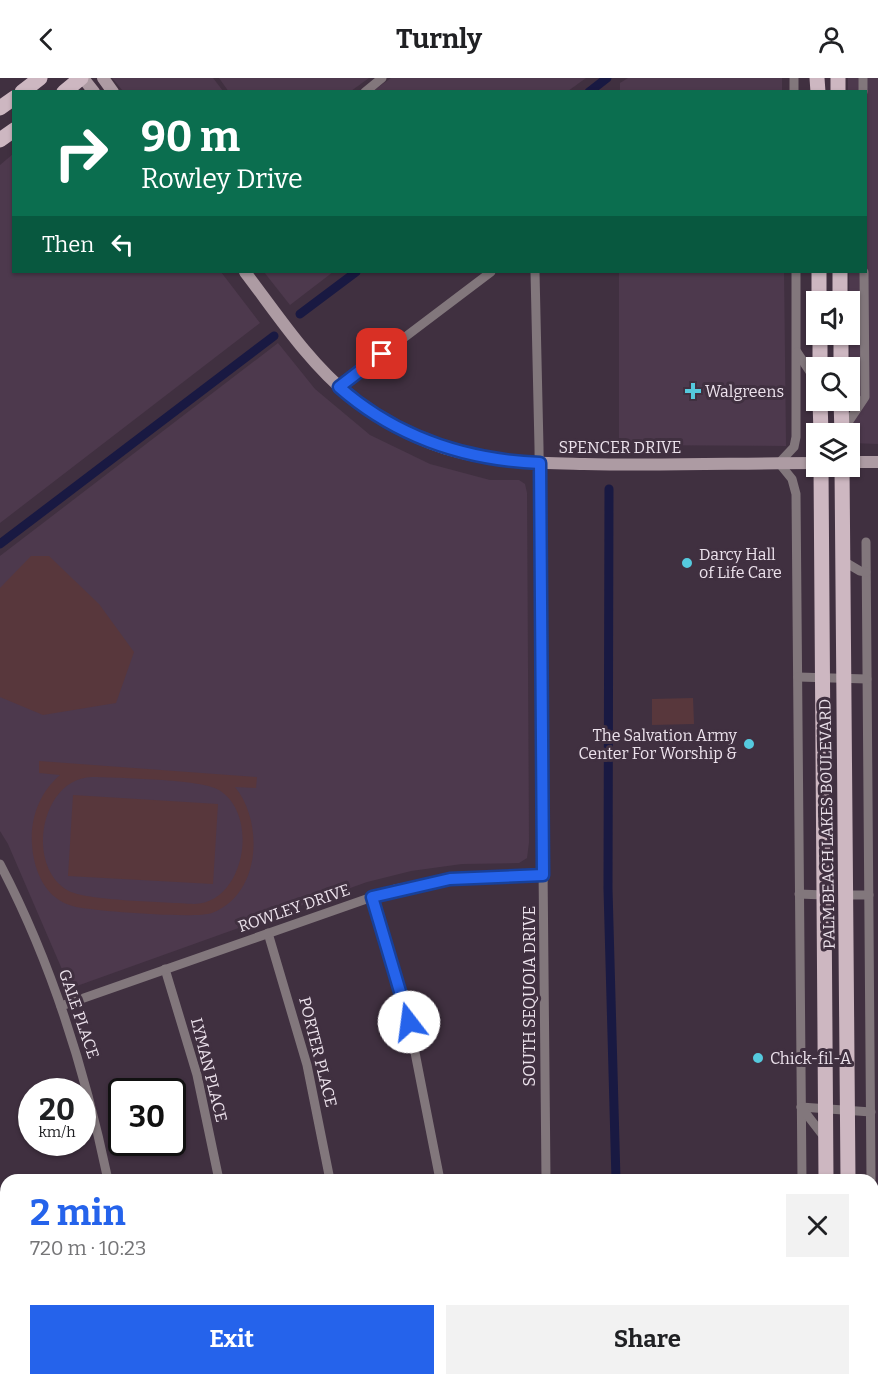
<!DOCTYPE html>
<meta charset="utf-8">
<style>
body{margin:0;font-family:Bitter,serif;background:#f2f2f2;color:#202124;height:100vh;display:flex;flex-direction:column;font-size:22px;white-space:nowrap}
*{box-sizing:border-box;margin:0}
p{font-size:20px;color:#757577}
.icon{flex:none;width:33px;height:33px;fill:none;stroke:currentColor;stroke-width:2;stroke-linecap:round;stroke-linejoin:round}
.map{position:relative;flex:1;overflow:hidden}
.drawer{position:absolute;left:0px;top:1096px;width:879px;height:212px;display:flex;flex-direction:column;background:#fff;border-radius:18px 18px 0 0;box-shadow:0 2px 4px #0004}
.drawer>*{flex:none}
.top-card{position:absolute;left:12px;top:12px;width:855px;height:183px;border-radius:0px;box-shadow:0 2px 4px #0004;background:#0b6e4f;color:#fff;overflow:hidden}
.fabs{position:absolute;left:806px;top:213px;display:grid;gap:12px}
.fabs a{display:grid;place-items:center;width:54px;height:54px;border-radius:0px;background:#fff;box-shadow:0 2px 4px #0004;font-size:30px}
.speed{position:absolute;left:18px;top:1000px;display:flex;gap:12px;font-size:30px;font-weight:700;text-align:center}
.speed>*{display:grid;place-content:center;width:78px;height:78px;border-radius:50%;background:#fff;box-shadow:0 2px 4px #0004;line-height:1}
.speed small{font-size:15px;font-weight:400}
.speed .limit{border:3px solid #111;border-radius:9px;background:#fff;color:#111}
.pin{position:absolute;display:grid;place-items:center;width:51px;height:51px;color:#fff;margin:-26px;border-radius:12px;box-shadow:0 3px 9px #0006}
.me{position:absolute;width:66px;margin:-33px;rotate:345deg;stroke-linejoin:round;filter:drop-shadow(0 0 4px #0008)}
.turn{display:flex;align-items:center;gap:21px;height:126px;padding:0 30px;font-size:27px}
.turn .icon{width:78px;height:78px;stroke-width:2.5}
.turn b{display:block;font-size:42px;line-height:51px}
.then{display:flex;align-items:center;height:57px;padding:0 30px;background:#0003;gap:12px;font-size:22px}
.round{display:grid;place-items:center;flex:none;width:63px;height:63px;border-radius:0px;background:#f2f2f2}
.headline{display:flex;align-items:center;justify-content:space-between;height:102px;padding:0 30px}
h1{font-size:36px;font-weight:700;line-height:45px;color:#2563eb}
.primary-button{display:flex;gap:12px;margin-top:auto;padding:12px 30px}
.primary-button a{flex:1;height:69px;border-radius:0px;background:#2563eb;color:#fff;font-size:24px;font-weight:700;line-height:69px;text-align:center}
.primary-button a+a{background:#f2f2f2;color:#202124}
header{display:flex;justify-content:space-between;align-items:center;height:78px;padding:0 30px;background:#fff;font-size:27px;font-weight:700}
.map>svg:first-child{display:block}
.built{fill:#4d394d}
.green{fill:#58373c;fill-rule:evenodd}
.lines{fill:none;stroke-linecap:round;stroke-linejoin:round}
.canal{stroke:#191942;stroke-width:9}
.street{stroke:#82777c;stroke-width:9}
.secondary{stroke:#ad9ba3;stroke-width:12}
.primary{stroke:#cdb7c1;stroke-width:15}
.route-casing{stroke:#184099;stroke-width:15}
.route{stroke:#2563eb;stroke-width:10}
.poi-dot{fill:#55cade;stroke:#403040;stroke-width:2}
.labels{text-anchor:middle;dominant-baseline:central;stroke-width:6;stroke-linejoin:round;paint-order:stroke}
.poi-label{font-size:16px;fill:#ece2ec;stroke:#403040;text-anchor:start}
.street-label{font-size:16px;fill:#ece2ec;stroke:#403040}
</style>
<header><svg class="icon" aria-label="back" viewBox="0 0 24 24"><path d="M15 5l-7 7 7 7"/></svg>Turnly<svg class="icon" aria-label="person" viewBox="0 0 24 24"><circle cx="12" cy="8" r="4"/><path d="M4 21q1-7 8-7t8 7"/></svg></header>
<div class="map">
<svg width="878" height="1307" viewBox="0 0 878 1307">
<rect width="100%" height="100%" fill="#403040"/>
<g class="built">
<path d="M112,0H213L223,13H123Z"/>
<path d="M219,0H369L351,13L229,14Z"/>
<path d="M391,0H586L568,13H373Z"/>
<path d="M628,0H782V13H620V5Z"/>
<path d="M848,0H878V366L851,365L849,194H866V14L848,13Z"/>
<path d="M13,76L14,194H221L260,245L0,445V87Z"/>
<path d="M264,194H333L290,227Z"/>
<path d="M619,194H784L786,368L619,367Z"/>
<path d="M278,265L315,311L370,357L430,386L490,402H519L525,406L527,415L529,764L527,780L519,785L462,786L411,793L367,804L74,909L67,903L8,766L0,753V478Z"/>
</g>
<g class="green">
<path d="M31,478H49L99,526L134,574L116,625L43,637L0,619V510Z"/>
<path d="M693,620L694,646L652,647V621Z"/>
<path d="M39,683L257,699L256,710L235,709C264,744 261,817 212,835C195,841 96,833 76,829C68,827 61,824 55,819C40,807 33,785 32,766C30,740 40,714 60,697L39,695ZM92,699C117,700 201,701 219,712C260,737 245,825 194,826C168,824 84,823 67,812C25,787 41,700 92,699Z"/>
<path d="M73,717L218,726L213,806L68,798Z"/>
</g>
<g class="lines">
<g class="canal">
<path d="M589,14L607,0"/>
<path d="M300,236L356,194"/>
<path d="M609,411L608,811L616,1102"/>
<path d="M0,466L274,258"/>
<path d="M618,1307V1302"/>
</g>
<g class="street">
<path d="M863,0V14"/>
<path d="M365,14L382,0"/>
<path d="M794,14V0"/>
<path d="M535,194L539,369L546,1102"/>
<path d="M796,194V359L794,369L779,385L792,401L796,416L802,1102"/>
<path d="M797,274L816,303"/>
<path d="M339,309L491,194"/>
<path d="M843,352L865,319L864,194"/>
<path d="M866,464L871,1102"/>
<path d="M843,483L860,493L866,494"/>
<path d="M798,599L867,601"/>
<path d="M0,786C52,885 85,992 108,1102"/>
<path d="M799,816L824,817"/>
<path d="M846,817H869"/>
<path d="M371,819L409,944L440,1102"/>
<path d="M268,855L307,987L330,1102"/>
<path d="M165,891L197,997L219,1102"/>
<path d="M61,928L395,811L450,801L543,797"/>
<path d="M801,1029L871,1034"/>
<path d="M801,1029L825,1060"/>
<path d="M0,1123L6,1160"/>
<path d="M873,1249H878"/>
<path d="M0,1257H6"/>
<path d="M235,1302V1307"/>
<path d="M547,1302V1307"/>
</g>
<g class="secondary">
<path d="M83,0L94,14"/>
<path d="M103,0L113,14"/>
<path d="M245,194C277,236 308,284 350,318C382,343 419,364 458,374C500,385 542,385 584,386C662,388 739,385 816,385"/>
<path d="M849,384H878"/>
</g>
<g class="primary">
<path d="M817,0L818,14"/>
<path d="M838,0V14"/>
<path d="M22,14L40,0"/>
<path d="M64,14L81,0"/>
<path d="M0,30L14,20"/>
<path d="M0,62L14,52"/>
<path d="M819,194V224"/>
<path d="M840,194V224"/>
<path d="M820,256V290"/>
<path d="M841,256V290"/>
<path d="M820,322L821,356"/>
<path d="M841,322L842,356"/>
<path d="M821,388L826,1102"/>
<path d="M842,388L848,1102"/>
<path d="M851,1302V1307"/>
<path d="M827,1307V1302"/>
</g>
</g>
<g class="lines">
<defs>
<path id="route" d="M382,276L339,309C396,359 464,382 540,385L543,797L450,801L372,819L409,944"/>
</defs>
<use href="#route" class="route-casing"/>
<use href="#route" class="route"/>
</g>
<g class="poi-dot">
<path d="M690 304h6v6h6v6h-6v6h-6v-6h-6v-6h6z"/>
<circle cx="687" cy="485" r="6"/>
<circle cx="749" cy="666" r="6"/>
<circle cx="758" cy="980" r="6"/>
</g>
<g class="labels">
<g class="poi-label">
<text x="705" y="313">Walgreens</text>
<text x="699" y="476">Darcy Hall<tspan x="699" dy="18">of Life Care</tspan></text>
<text x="737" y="657" text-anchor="end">The Salvation Army<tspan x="737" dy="18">Center For Worship &amp;</tspan></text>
<text x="770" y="980">Chick-fil-A</text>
</g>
<g class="street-label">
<text x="620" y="369">SPENCER DRIVE</text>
<text transform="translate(827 746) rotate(-91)">PALM BEACH LAKES BOULEVARD</text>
<text transform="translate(294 830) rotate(-19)">ROWLEY DRIVE</text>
<text transform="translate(529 918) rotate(-90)">SOUTH SEQUOIA DRIVE</text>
<text transform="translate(79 936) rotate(71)">GALE PLACE</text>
<text transform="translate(318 974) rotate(76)">PORTER PLACE</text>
<text transform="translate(209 992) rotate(76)">LYMAN PLACE</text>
</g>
</g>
</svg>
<div class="fabs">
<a><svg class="icon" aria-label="sound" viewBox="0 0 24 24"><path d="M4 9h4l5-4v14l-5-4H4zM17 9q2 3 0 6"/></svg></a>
<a><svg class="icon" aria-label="search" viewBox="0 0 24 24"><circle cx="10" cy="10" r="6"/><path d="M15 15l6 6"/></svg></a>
<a><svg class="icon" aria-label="layers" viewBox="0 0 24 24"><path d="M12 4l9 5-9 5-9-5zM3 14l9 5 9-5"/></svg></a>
</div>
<div class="speed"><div>20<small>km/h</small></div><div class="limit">30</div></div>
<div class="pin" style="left:382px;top:276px;background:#d93025"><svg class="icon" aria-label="arrive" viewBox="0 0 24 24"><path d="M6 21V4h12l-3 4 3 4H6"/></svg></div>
<svg class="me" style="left:409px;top:944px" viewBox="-20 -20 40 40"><circle r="19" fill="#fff"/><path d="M0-13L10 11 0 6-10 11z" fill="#2563eb"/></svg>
<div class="top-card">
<div class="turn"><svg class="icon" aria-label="right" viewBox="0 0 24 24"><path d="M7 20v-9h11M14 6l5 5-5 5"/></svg><div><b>90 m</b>Rowley Drive</div></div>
<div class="then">Then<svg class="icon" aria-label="left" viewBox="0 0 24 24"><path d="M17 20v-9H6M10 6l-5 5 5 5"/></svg></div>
</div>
<section class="drawer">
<div class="headline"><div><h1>2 min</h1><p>720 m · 10:23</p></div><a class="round"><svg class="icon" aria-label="close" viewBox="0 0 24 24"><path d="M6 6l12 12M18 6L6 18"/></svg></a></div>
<div class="primary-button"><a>Exit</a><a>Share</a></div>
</section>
</div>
